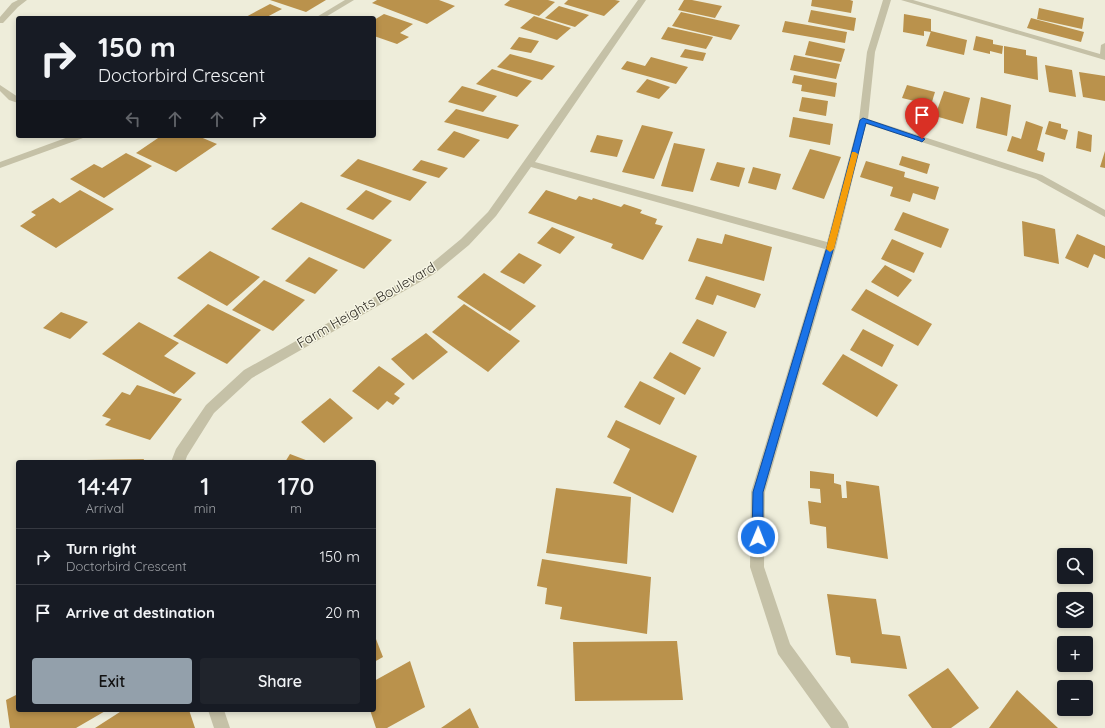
<!DOCTYPE html>
<meta charset="utf-8">
<style>
body{margin:0;font-family:Quicksand,sans-serif;background:#20242c;color:#f1f3f6;height:100vh;display:flex;flex-direction:column;font-size:15px;white-space:nowrap}
*{box-sizing:border-box;margin:0}
p{font-size:13px;color:#9ea1a6}
.icon{flex:none;width:22px;height:22px;fill:none;stroke:currentColor;stroke-width:2;stroke-linecap:round;stroke-linejoin:round}
.map{position:relative;flex:1;overflow:hidden}
.drawer{position:absolute;left:16px;top:460px;width:360px;height:252px;display:flex;flex-direction:column;background:#171b24;border-radius:4px;box-shadow:0 2px 6px #0003}
.drawer>*{flex:none}
.hud{position:absolute;left:16px;top:16px;width:360px;height:122px;border-radius:4px;box-shadow:0 2px 6px #0003;background:#171b24;color:#f1f3f6;overflow:hidden}
.buttons{position:absolute;left:1057px;top:548px;display:grid;gap:8px}
.buttons a{display:grid;place-items:center;width:36px;height:36px;border-radius:4px;background:#171b24;box-shadow:0 2px 6px #0003;font-size:20px}
.pin{position:absolute;display:grid;place-items:center;width:34px;height:34px;color:#fff;margin:-41px -17px;border-radius:50% 50% 50% 0;rotate:-45deg;box-shadow:0 0 4px #0007}
.pin .icon{rotate:45deg}
.me{position:absolute;width:44px;margin:-22px;rotate:1deg;stroke-linejoin:round;filter:drop-shadow(0 0 3px #0008)}
.turn{display:flex;align-items:center;gap:14px;height:84px;padding:0 16px;font-size:18px}
.turn .icon{width:52px;height:52px;stroke-width:2.5}
.turn b{display:block;font-size:28px;line-height:34px}
.lanes{display:flex;align-items:center;height:38px;padding:0 16px;background:#0003;justify-content:center;gap:20px;direction:ltr}
.lanes .off{opacity:.35}
.eta{display:flex;justify-content:space-evenly;align-items:center;height:68px;text-align:center}
.eta b{font-size:24px;font-weight:600;line-height:28px}
.primary-button{display:flex;gap:8px;margin-top:auto;padding:8px 16px}
.primary-button a{flex:1;height:46px;border-radius:4px;background:#93a0ab;color:#111;font-size:16px;font-weight:600;line-height:46px;text-align:center}
.primary-button a+a{background:#20242c;color:#f1f3f6}
ul{padding:0;list-style:none}
li{display:flex;align-items:center;gap:12px;height:56px;padding:0 16px;border-top:1px solid #363941}
li div{flex:1}
li b{display:block;font-size:15px}
li em{font-style:normal}
.map>svg:first-child{display:block}
.building{fill:#ba924c}
.lines{fill:none;stroke-linecap:round;stroke-linejoin:round}
.minor{fill:#c5c1a7;fill-rule:evenodd}
.route{fill:#1a73e8;stroke:#114b97}
.slow{fill:#f59e0b}
.labels{text-anchor:middle;dominant-baseline:central;stroke-width:3;stroke-linejoin:round;paint-order:stroke}
.street-label{font-size:14px;fill:#322f27;stroke:#f7f6e5}
</style>
<div class="map">
<svg width="1105" height="728" viewBox="0 0 1105 728">
<rect width="100%" height="100%" fill="#eeedda"/>
<g class="building">
<path d="M270,0H326L306,12Z"/>
<path d="M377,0H439L455,6L427,24L372,3Z"/>
<path d="M510,0H548L555,2L539,16L504,5Z"/>
<path d="M568,0H615L620,1L604,16L564,4Z"/>
<path d="M684,0H692L722,6L715,18L678,10Z"/>
<path d="M812,0H850L853,1L851,13L811,6Z"/>
<path d="M270,4L282,9L265,18H244Z"/>
<path d="M559,6L589,15L575,27L545,18Z"/>
<path d="M1039,8L1084,18L1082,29L1037,19Z"/>
<path d="M811,10L856,18L854,31L808,22Z"/>
<path d="M681,12L740,25L731,40L672,26Z"/>
<path d="M384,14L413,24L400,33L409,37L397,44L374,36V20Z"/>
<path d="M904,14L931,19V32L924,31V36L903,32Z"/>
<path d="M534,16L571,28L557,40L520,28Z"/>
<path d="M1031,18L1084,32L1081,42L1027,28Z"/>
<path d="M785,21L847,32L845,43L782,32Z"/>
<path d="M668,27L713,37L706,49L661,39Z"/>
<path d="M931,31L967,40L964,55L926,46Z"/>
<path d="M976,36L993,40V44L1003,46L1002,54L990,51V54L973,50Z"/>
<path d="M519,37L539,41L531,53L510,49Z"/>
<path d="M809,41L845,49L841,62L805,55Z"/>
<path d="M1004,46L1026,50V55L1037,57L1038,80L1004,73Z"/>
<path d="M685,49L706,53L703,61L680,57Z"/>
<path d="M510,54L555,66L542,80L497,67Z"/>
<path d="M794,55L840,64L836,79L790,70Z"/>
<path d="M651,57L688,67L676,84L621,69L627,61L645,66Z"/>
<path d="M1045,65L1072,70L1076,97L1049,92Z"/>
<path d="M492,69L532,81L517,97L476,84Z"/>
<path d="M1079,72L1105,76V101L1083,97Z"/>
<path d="M794,75L837,83L835,97L801,91L802,85L792,83Z"/>
<path d="M647,79L670,87L659,99L636,92Z"/>
<path d="M907,85L935,92L931,105L902,98Z"/>
<path d="M462,86L497,96L483,112L448,102Z"/>
<path d="M944,91L970,98L963,124L935,116Z"/>
<path d="M802,97L828,101L826,116L799,111Z"/>
<path d="M981,97L1011,105L1007,136L976,128Z"/>
<path d="M456,109L519,125L508,139L444,122Z"/>
<path d="M793,117L833,124L830,145L789,137Z"/>
<path d="M1026,121L1043,127L1037,150L1045,153L1043,162L1007,151L1012,136L1021,139Z"/>
<path d="M1049,121L1061,124V128L1068,130L1065,140L1045,134Z"/>
<path d="M642,125L673,132L654,179L622,172Z"/>
<path d="M454,131L480,140L464,158L437,150Z"/>
<path d="M1078,131L1092,135L1091,152L1076,148Z"/>
<path d="M597,135L623,140L617,157L590,152Z"/>
<path d="M161,136H198L217,144L176,172L136,153Z"/>
<path d="M674,143L705,149L693,192L661,186Z"/>
<path d="M810,149L841,157L824,199L792,189Z"/>
<path d="M1105,151V168L1100,167Z"/>
<path d="M126,153L152,166L104,198L70,179L94,164L102,168Z"/>
<path d="M902,156L930,164L927,174L899,165Z"/>
<path d="M358,159L427,182L410,201L340,176Z"/>
<path d="M421,160L448,168L439,178L412,170Z"/>
<path d="M866,161L905,172L904,177L939,187L935,200L913,193L910,202L890,196L893,187L860,177Z"/>
<path d="M717,162L745,168L739,187L710,180Z"/>
<path d="M753,167L781,174L776,190L748,183Z"/>
<path d="M80,190L114,209L56,248L20,226L36,215L31,212L53,198L60,203Z"/>
<path d="M366,190L392,201L373,220L346,209Z"/>
<path d="M546,190L576,200L579,196L592,200L593,198L621,207L624,204L642,210L640,213L657,219L655,224L663,226L643,260L611,248L613,244L528,213Z"/>
<path d="M301,202L392,240L364,269L271,229Z"/>
<path d="M903,212L949,229L941,248L894,230Z"/>
<path d="M1022,221L1055,229L1059,264L1024,256Z"/>
<path d="M552,227L575,237L560,254L537,243Z"/>
<path d="M725,234L772,247L764,281L688,261L697,238L722,244Z"/>
<path d="M1077,234L1105,246V259L1094,254L1088,268L1065,258Z"/>
<path d="M892,239L924,253L914,273L881,259Z"/>
<path d="M210,251L260,277L227,306L177,278Z"/>
<path d="M519,253L542,265L524,284L500,272Z"/>
<path d="M309,257L338,270L315,294L285,281Z"/>
<path d="M885,265L912,280L898,297L871,282Z"/>
<path d="M484,273L536,306L510,331L457,297Z"/>
<path d="M706,276L761,294L755,308L717,295L713,305L695,299Z"/>
<path d="M264,280L305,300L273,331L232,310Z"/>
<path d="M866,289L932,324L918,346L851,310Z"/>
<path d="M208,304L261,330L227,364L173,336Z"/>
<path d="M464,304L520,341L488,372L432,332Z"/>
<path d="M61,312L88,322L70,339L43,328Z"/>
<path d="M697,319L727,332L714,357L682,343Z"/>
<path d="M139,322L179,343L164,356L196,373L174,394L102,354Z"/>
<path d="M863,329L894,345L882,367L850,350Z"/>
<path d="M426,333L448,352L413,380L391,359Z"/>
<path d="M670,352L701,368L685,395L653,378Z"/>
<path d="M843,354L898,385L877,417L822,384Z"/>
<path d="M379,366L405,384L394,394L400,398L393,405L387,401L378,410L352,391Z"/>
<path d="M640,381L675,398L660,425L624,407Z"/>
<path d="M137,385L182,399L150,440L105,425L111,419L102,416L122,392L130,395Z"/>
<path d="M330,398L353,418L324,443L301,422Z"/>
<path d="M616,420L697,456L673,513L613,483L630,449L607,437Z"/>
<path d="M290,454L311,462H285Z"/>
<path d="M144,459L143,462H85L86,460Z"/>
<path d="M810,471L834,474V483L841,485L842,498H847L846,481L879,486L888,559L827,548L826,527L810,524L808,501L821,503L820,489L810,488Z"/>
<path d="M556,488L631,497L627,564L546,553Z"/>
<path d="M542,559L651,577L647,634L560,619L562,607L545,604L547,588L537,586Z"/>
<path d="M827,594L876,599L882,634L900,636L907,669L851,663L850,657L836,655Z"/>
<path d="M374,634L383,657L374,662Z"/>
<path d="M677,641L683,700L575,701L573,642Z"/>
<path d="M410,661L425,707L387,728H376L370,710H374V681Z"/>
<path d="M948,668L979,708L951,728H932L908,695Z"/>
<path d="M1017,690L1058,728H989Z"/>
<path d="M18,694V710H107L76,728H10L6,700Z"/>
<path d="M470,708L479,728H441Z"/>
<path d="M123,710H189L195,728H95Z"/>
</g>
<g class="lines">
<g class="minor">
<path d="M18,0H27L18,7L3,23H0V17L12,3Z"/>
<path d="M345,0H354L324,18H315Z"/>
<path d="M638,0H646L535,162L827,242L859,120L867,52L883,0H891L875,52L868,119L1042,175L1105,210V217L1036,179L866,124L836,247L765,492L764,567L790,644L847,722L849,728H831L778,654L750,567L751,492L825,249L531,167L496,216L469,245L434,274L252,378L214,413L187,456L185,462H171L176,449L206,405L244,370L426,268L461,239L488,212Z"/>
<path d="M901,0H913L1100,54L1101,45L1105,43V60Z"/>
<path d="M0,85L18,97V103L9,100L0,91Z"/>
<path d="M71,136H84L83,138L0,168V162Z"/>
<path d="M208,710H224L230,728H214Z"/>
</g>
</g>
<path class="route" d="M863,118L925,139L922,142L920,141L866,123L834,247L763,492V537L761,540L758,542L754,540L752,537L753,492L827,247L860,120Z"/>
<path class="slow" d="M852,152H855L858,154L834,249L830,252L826,249Z"/>
<g class="labels">
<g class="street-label">
<text transform="translate(366 305) rotate(-30)">Farm Heights Boulevard</text>
</g>
</g>
</svg>
<div class="buttons">
<a><svg class="icon" aria-label="search" viewBox="0 0 24 24"><circle cx="10" cy="10" r="6"/><path d="M15 15l6 6"/></svg></a>
<a><svg class="icon" aria-label="layers" viewBox="0 0 24 24"><path d="M12 4l9 5-9 5-9-5zM3 14l9 5 9-5"/></svg></a>
<a>+</a>
<a>−</a>
</div>
<div class="pin" style="left:922px;top:139px;background:#d93025"><svg class="icon" aria-label="arrive" viewBox="0 0 24 24"><path d="M6 21V4h12l-3 4 3 4H6"/></svg></div>
<svg class="me" style="left:758px;top:537px" viewBox="-20 -20 40 40"><circle r="17" fill="#1a73e8" stroke="#fff" stroke-width="3"/><path d="M0-11L8 9 0 5-8 9z" fill="#fff"/></svg>
<div class="hud">
<div class="turn"><svg class="icon" aria-label="right" viewBox="0 0 24 24"><path d="M7 20v-9h11M14 6l5 5-5 5"/></svg><div><b>150 m</b>Doctorbird Crescent</div></div>
<div class="lanes"><svg class="icon off" aria-label="left" viewBox="0 0 24 24"><path d="M17 20v-9H6M10 6l-5 5 5 5"/></svg><svg class="icon off" aria-label="ahead" viewBox="0 0 24 24"><path d="M12 20V5M6 11l6-6 6 6"/></svg><svg class="icon off" aria-label="ahead" viewBox="0 0 24 24"><path d="M12 20V5M6 11l6-6 6 6"/></svg><svg class="icon" aria-label="right" viewBox="0 0 24 24"><path d="M7 20v-9h11M14 6l5 5-5 5"/></svg></div>
</div>
<section class="drawer">
<div class="eta">
<div><b>14:47</b><p>Arrival</p></div>
<div><b>1</b><p>min</p></div>
<div><b>170</b><p>m</p></div>
</div>
<ul>
<li><svg class="icon" aria-label="right" viewBox="0 0 24 24"><path d="M7 20v-9h11M14 6l5 5-5 5"/></svg><div><b>Turn right</b><p>Doctorbird Crescent</p></div><em>150 m</em></li>
<li><svg class="icon" aria-label="arrive" viewBox="0 0 24 24"><path d="M6 21V4h12l-3 4 3 4H6"/></svg><div><b>Arrive at destination</b></div><em>20 m</em></li>
</ul>
<div class="primary-button"><a>Exit</a><a>Share</a></div>
</section>
</div>
